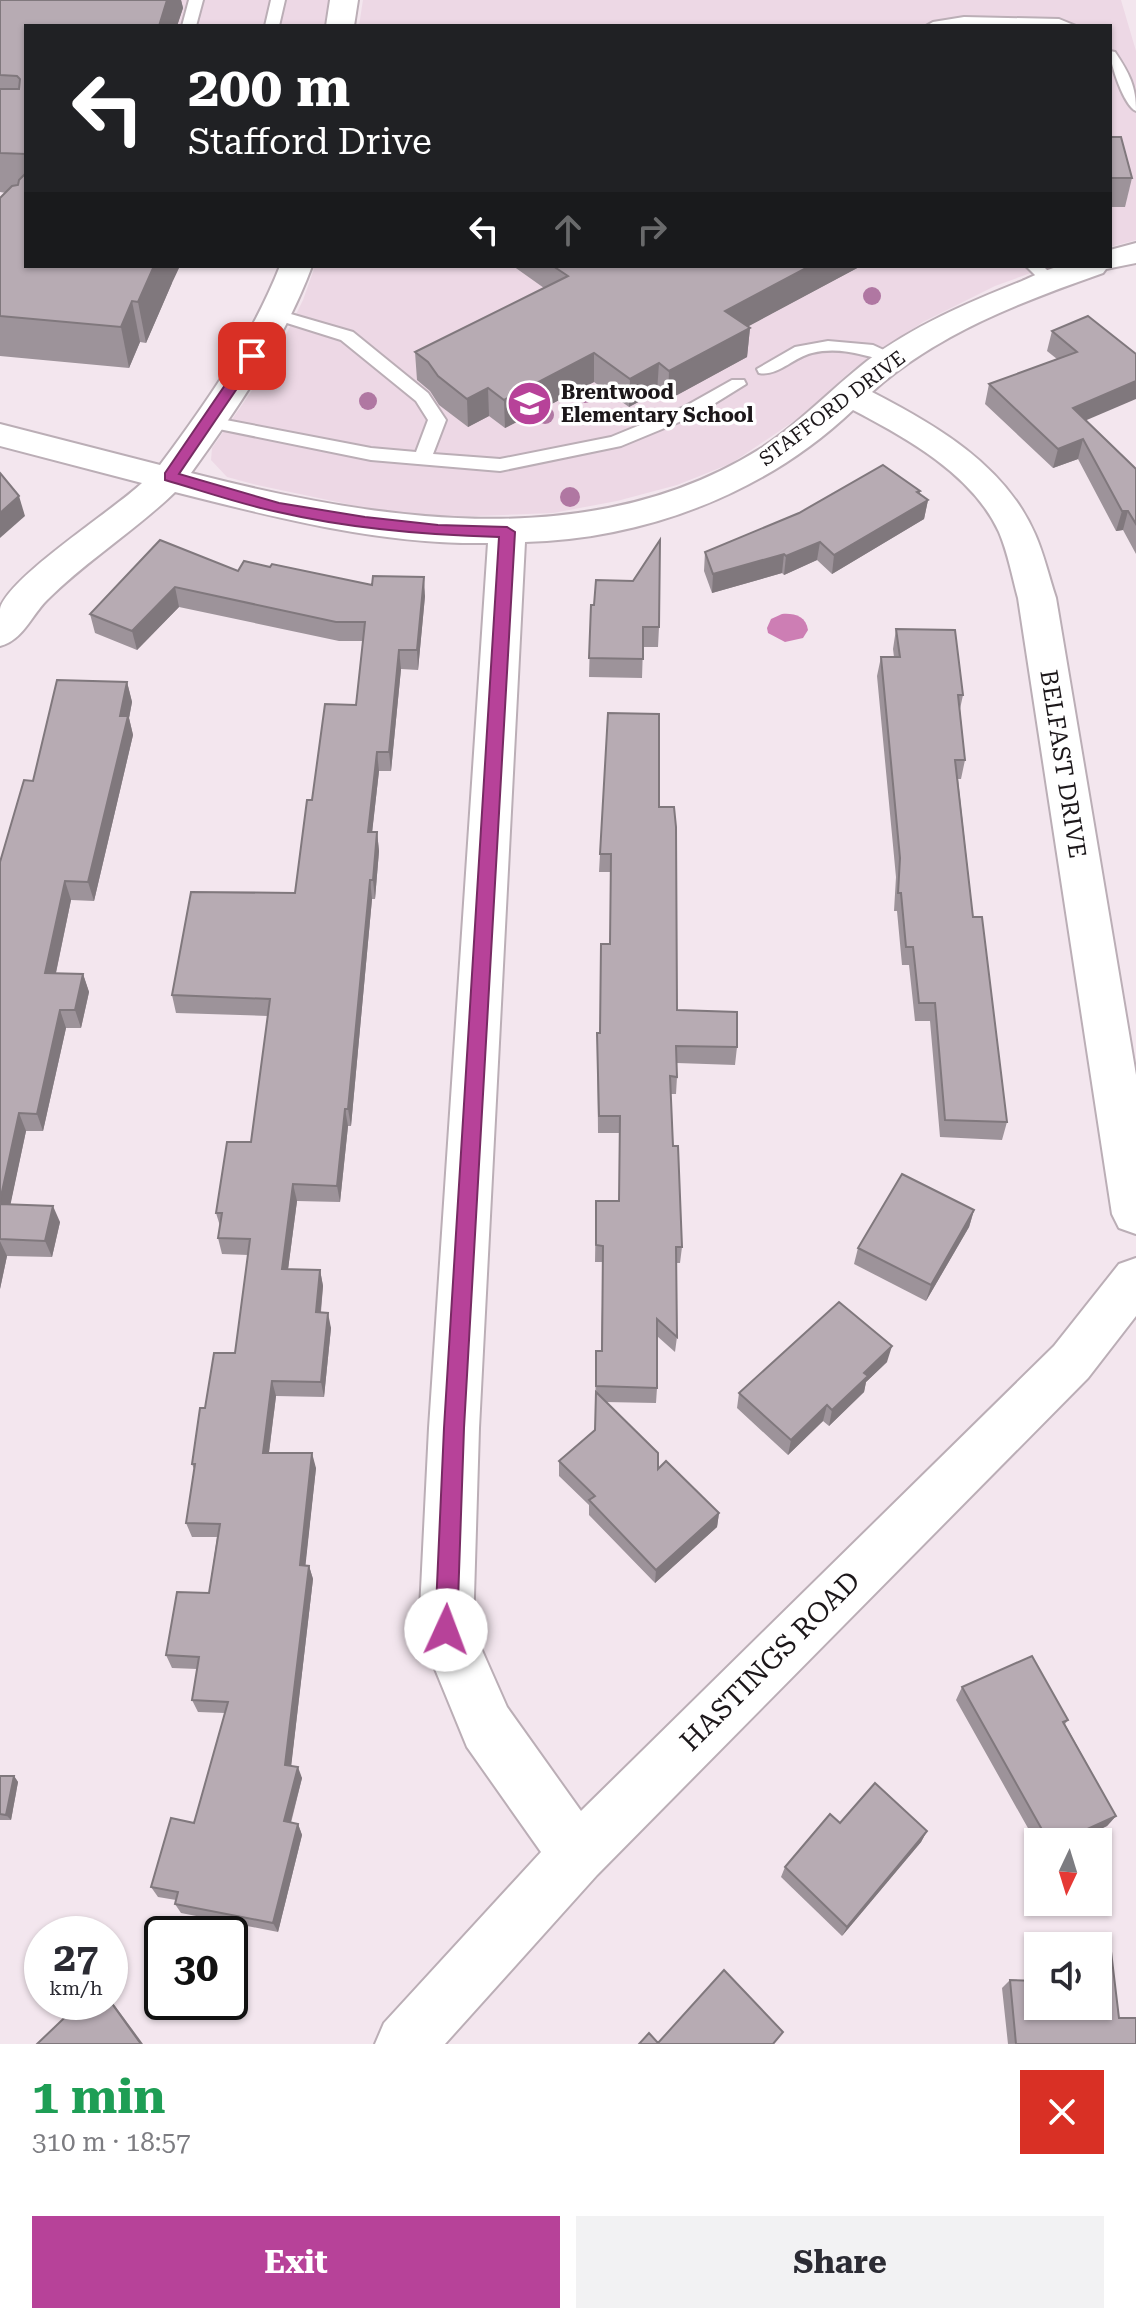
<!DOCTYPE html>
<meta charset="utf-8">
<style>
body{margin:0;font-family:"Roboto Serif",serif;background:#f2f2f3;color:#2b2b33;height:100vh;display:flex;flex-direction:column;font-size:30px;white-space:nowrap}
*{box-sizing:border-box;margin:0}
p{font-size:26px;color:#7c7c81}
.icon{flex:none;width:44px;height:44px;fill:none;stroke:currentColor;stroke-width:2;stroke-linecap:round;stroke-linejoin:round}
.map{position:relative;height:2044px;overflow:hidden}
.panel{display:flex;flex-direction:column;background:#fff;flex:1}
.panel>*{flex:none}
.hud{position:absolute;left:24px;top:24px;width:1088px;height:244px;border-radius:0px;box-shadow:0 2px 6px #0004;background:#202124;color:#fff;overflow:hidden}
.needle{width:52px;rotate:184deg}
.buttons{position:absolute;left:1024px;top:1828px;display:grid;gap:16px}
.buttons a{display:grid;place-items:center;width:88px;height:88px;border-radius:0px;background:#fff;box-shadow:0 2px 6px #0004;font-size:40px}
.speed{position:absolute;left:24px;top:1916px;display:flex;gap:16px;font-size:40px;font-weight:700;text-align:center}
.speed>*{display:grid;place-content:center;width:104px;height:104px;border-radius:50%;background:#fff;box-shadow:0 2px 6px #0004;line-height:1}
.speed small{font-size:20px;font-weight:400}
.speed .limit{border:4px solid #111;border-radius:12px;background:#fff;color:#111}
.pin{position:absolute;display:grid;place-items:center;width:68px;height:68px;color:#fff;margin:-34px;border-radius:16px;box-shadow:0 4px 12px #0006}
.me{position:absolute;width:88px;margin:-44px;rotate:2deg;stroke-linejoin:round;filter:drop-shadow(0 0 6px #0008)}
.turn{display:flex;align-items:center;gap:28px;height:168px;padding:0 32px;font-size:36px}
.turn .icon{width:104px;height:104px;stroke-width:2.5}
.turn b{display:block;font-size:56px;line-height:68px}
.lanes{display:flex;align-items:center;height:76px;padding:0 32px;background:#0003;justify-content:center;gap:40px;direction:ltr}
.lanes .off{opacity:.35}
.round{display:grid;place-items:center;flex:none;width:84px;height:84px;border-radius:0px;background:#f2f2f3}
.summary{display:flex;align-items:center;justify-content:space-between;height:136px;padding:0 32px}
h1{font-size:48px;font-weight:700;line-height:60px;color:#1e9e55}
.cta{display:flex;gap:16px;margin-top:auto;padding:16px 32px}
.cta a{flex:1;height:92px;border-radius:0px;background:#b74299;color:#fff;font-size:32px;font-weight:700;line-height:92px;text-align:center}
.cta a+a{background:#f2f2f3;color:#2b2b33}
.map>svg:first-child{display:block}
.built{fill:#edd8e5}
.water{fill:#cd7eb4}
.lines{fill:none;stroke-linecap:round;stroke-linejoin:round}
.service-casing{stroke:#bbaeb6;stroke-width:4}
.minor-casing{stroke:#bbaeb6;stroke-width:4}
.service{fill:#fff;fill-rule:evenodd}
.minor{fill:#fff;fill-rule:evenodd}
.tree{fill:#b077a2}
.wall{fill:#9d939a}
.shaded-wall{fill:#80787d}
.building{fill:#b7abb3;stroke:#80787d;stroke-width:2;fill-rule:evenodd}
.route{fill:#b74299;stroke:#772b63;stroke-width:2}
.labels{text-anchor:middle;dominant-baseline:central;stroke-width:7;stroke-linejoin:round;paint-order:stroke}
.far-poi-label{font-size:20px;font-weight:bold;fill:#1c171a;stroke:#fff;text-anchor:start}
.far-street-label{font-size:20px;fill:#1c171a;stroke:#fff}
.street-label{font-size:24px;fill:#1c171a;stroke:#fff}
.near-street-label{font-size:28px;fill:#1c171a;stroke:#fff}
</style>
<div class="map">
<svg width="1136" height="2044" viewBox="0 0 1136 2044">
<rect width="100%" height="100%" fill="#f3e6ee"/>
<g class="built">
<path d="M0,0H329L324,26H26Z"/>
<path d="M363,0H1121L1136,51V240L1110,247V26H359Z"/>
<path d="M315,266H1050L995,286L923,322L852,370L803,415L732,463L677,485L617,501L553,513L448,517L380,511L257,485L227,477L211,460L212,448L274,359L303,300Z"/>
</g>
<path class="water" d="M782,614C794,613 806,616 808,630L803,638L785,642L768,633L767,628L771,619Z"/>
<g class="lines">
<defs>
<g id="service">
<path d="M189,0H203L196,26H182Z"/>
<path d="M271,0H285L279,26H265Z"/>
<path d="M964,17L1059,19L1076,26H926L933,22Z"/>
<path d="M1110,51L1115,52C1129,73 1136,86 1136,111C1124,106 1110,64 1110,51Z"/>
<path d="M1026,266H1043L1057,280L1055,283H1043Z"/>
<path d="M277,310L353,332L428,393L446,420L433,454L500,459L611,437L684,407L732,380H744L746,384L696,415L621,446L500,471L371,460L204,426L201,422L204,418L210,417L371,448L416,452L428,420L416,401L341,340L271,318V312Z"/>
<path d="M828,341L873,345L901,358L893,363C865,356 841,346 812,353C794,357 777,377 759,373L757,369L795,347Z"/>
</g>
<g id="minor">
<path d="M330,0H358L354,26H326Z"/>
<path d="M1136,243V263L1106,269L1103,273C1023,301 936,334 872,392C936,425 1005,465 1035,534C1044,554 1049,577 1056,598L1136,1075V1234L1119,1228L1112,1214L1018,598C1012,576 1008,553 999,532C973,475 907,438 853,410C766,493 645,539 525,542L479,1428L473,1630L507,1707L581,1811L1054,1346L1119,1264L1136,1258V1316L1088,1378L597,1875L445,2044H375L384,2023L541,1852L467,1747L419,1630L429,1428L488,543C383,545 277,518 175,492C135,531 87,560 47,600C31,616 23,640 0,646C0,635 0,620 0,609C7,578 115,509 142,483L0,446V424L160,465C207,402 251,339 280,266H312C284,341 238,408 191,473C375,520 589,556 760,449C799,424 830,390 867,361C913,326 969,302 1022,281C1034,276 1049,268 1062,266C1077,264 1095,266 1110,266V250Z"/>
</g>
</defs>
<use href="#service" class="service-casing"/>
<use href="#minor" class="minor-casing"/>
<use href="#service" class="service"/>
<use href="#minor" class="minor"/>
</g>
<g class="tree">
<circle cx="872" cy="296" r="9"/>
<circle cx="585" cy="394" r="9"/>
<circle cx="368" cy="401" r="9"/>
<circle cx="545" cy="415" r="9"/>
<circle cx="570" cy="497" r="10"/>
</g>
<g class="wall">
<path d="M0,0H181L183,8L177,26H26V266L172,283L146,343L140,342L129,368L0,356V198L6,193L0,192Z"/>
<path d="M1110,137L1132,178L1125,207H1110Z"/>
<path d="M513,266H861L748,326L750,328L747,357L668,400L657,392L629,407L594,382L505,428L489,416L468,427L439,405L430,391L417,380L415,352L544,288Z"/>
<path d="M1088,316L1086,421L1136,469V554L1123,530L1116,531L1078,459L1053,468L985,404L989,384L1057,359L1047,351L1052,331Z"/>
<path d="M919,494L928,500L924,519L832,574L817,560L784,575L782,573L712,593L704,571L705,552Z"/>
<path d="M160,540L238,571L425,596L418,670L401,669L391,771H379L372,832H377L379,851L375,899H372L351,1126H348L340,1202L297,1201L288,1269L320,1270L323,1286L321,1312L331,1328L324,1397L276,1396L269,1453L316,1468L305,1566H309L313,1579L291,1766L302,1778L291,1823L298,1824L302,1835L278,1932L181,1913L175,1904L176,1900L158,1897L151,1887L194,1823L225,1713L198,1712L192,1700L197,1669L172,1668L166,1655L209,1593L217,1537H192L186,1523L194,1469L192,1464L205,1408L235,1353L248,1255L222,1254L218,1238L220,1226L216,1213L251,1142L268,1016L176,1013L172,995L295,893L312,800L356,705L363,641H339L179,607L137,650L95,633L90,614Z"/>
<path d="M591,605L659,627L658,647H643L642,678L589,677Z"/>
<path d="M896,629L963,695L960,709L965,760L961,779H958L973,917L1007,1122L1002,1140L940,1137L930,1021H915L909,965H902L897,911H894L896,877L877,676L881,657H894L893,649Z"/>
<path d="M127,682L132,702L129,718L133,735L94,901L71,900L56,973L83,974L89,992L81,1028H66L43,1131H26L10,1205L60,1222L52,1257L7,1256L0,1289V862L33,781Z"/>
<path d="M659,807L677,1010L737,1047L735,1065L677,1063V1077L676,1094H670L673,1146L682,1247L680,1263H676L677,1337L675,1352L657,1336V1388L656,1403L605,1402L658,1469L719,1513L717,1527L655,1583L589,1515V1505L559,1476V1461L595,1430L596,1351H601L603,1262H595L596,1201H619L620,1133H598L597,1033H600L610,944L611,872H599L600,854Z"/>
<path d="M974,1210L969,1227L926,1301L854,1264L858,1248Z"/>
<path d="M887,1362L866,1382L864,1392L829,1426L823,1421L788,1455L737,1408L739,1393Z"/>
<path d="M962,1687L1068,1720L1065,1724L1116,1816L1107,1826L1073,1842H1038V1846L956,1700Z"/>
<path d="M0,1776H14L18,1782L11,1820H0Z"/>
<path d="M840,1823L927,1831L921,1842L842,1936L781,1877L785,1867Z"/>
<path d="M1033,1940L1119,2018L1136,2044H1008L1002,1988L1010,1980H1029L1026,1949Z"/>
</g>
<g class="shaded-wall">
<path d="M167,0H181L183,8L177,26H159Z"/>
<path d="M154,266H180L172,283L146,343L138,302Z"/>
<path d="M810,266H861L723,340L725,311Z"/>
<path d="M132,301L140,342L129,368L121,327Z"/>
<path d="M750,328L747,357L668,400L669,371Z"/>
<path d="M594,353V382L505,428L504,400Z"/>
<path d="M659,363L657,392L629,407L630,379Z"/>
<path d="M1136,381V399L1068,428L1073,408Z"/>
<path d="M488,388L489,416L468,427L467,399Z"/>
<path d="M1083,439L1078,459L1053,468L1058,449Z"/>
<path d="M920,491L917,507L928,500L924,519L832,574L834,555Z"/>
<path d="M19,496L25,516L0,538V513Z"/>
<path d="M1122,511H1128L1123,530L1116,531Z"/>
<path d="M820,542L817,560L784,575L786,556Z"/>
<path d="M784,554L782,573L712,593L713,574Z"/>
<path d="M424,577L425,596L418,670L417,650Z"/>
<path d="M175,587L179,607L137,650L132,631Z"/>
<path d="M399,650L401,669L391,771L389,752Z"/>
<path d="M127,682L132,702L129,718L133,735L94,901L88,882Z"/>
<path d="M377,752L379,771L370,851L368,832Z"/>
<path d="M377,832L379,851L375,899L373,880Z"/>
<path d="M370,880L372,899L351,1126L348,1109Z"/>
<path d="M65,881L71,900L52,991L45,973Z"/>
<path d="M83,974L89,992L81,1028L75,1010Z"/>
<path d="M60,1010L66,1028L43,1131L37,1114Z"/>
<path d="M345,1109L348,1126L340,1202L337,1186Z"/>
<path d="M19,1113L26,1131L7,1221L0,1206V1201Z"/>
<path d="M293,1184L297,1201L286,1285L282,1269Z"/>
<path d="M53,1206L60,1222L52,1257L45,1241Z"/>
<path d="M974,1210L969,1227L926,1301L931,1285Z"/>
<path d="M0,1241L7,1256L0,1289Z"/>
<path d="M320,1270L323,1286L319,1328L316,1312Z"/>
<path d="M328,1313L331,1328L324,1397L321,1382Z"/>
<path d="M892,1346L887,1362L866,1382L864,1392L829,1426L832,1410L864,1373Z"/>
<path d="M272,1381L276,1396L267,1467L263,1453Z"/>
<path d="M827,1405L823,1421L788,1455L791,1440Z"/>
<path d="M312,1453L316,1468L304,1579L300,1565Z"/>
<path d="M719,1513L717,1527L655,1583L656,1570Z"/>
<path d="M309,1566L313,1579L290,1776L285,1765Z"/>
<path d="M298,1767L302,1778L288,1832L284,1821Z"/>
<path d="M14,1776L18,1782L11,1820L6,1815Z"/>
<path d="M1116,1816L1107,1826L1073,1842H1059Z"/>
<path d="M298,1824L302,1835L278,1932L273,1923Z"/>
<path d="M927,1831L921,1842L842,1936L847,1927Z"/>
<path d="M110,1999L143,2044H141L110,2001Z"/>
</g>
<g class="building">
<path d="M0,0H167L159,26H26V154L0,153V89H19L20,79L17,76L0,75Z"/>
<path d="M1110,137H1121L1132,178H1110Z"/>
<path d="M26,173V266H154L138,302L132,301L121,327L0,316V198L12,186L18,185L19,180Z"/>
<path d="M553,266H810L725,311L750,328L669,371L659,363L630,379L594,353L504,400L488,388L467,399L438,376L428,362L415,352L568,276Z"/>
<path d="M1088,316L1136,354V381L1073,408L1136,469V524L1128,511H1122L1083,439L1058,449L989,384L1077,352L1052,331Z"/>
<path d="M883,465L920,491L917,492L928,500L834,555L820,542L786,556L784,554L713,574L705,552L799,513Z"/>
<path d="M0,473L19,496L0,513Z"/>
<path d="M160,540L238,571L244,561L270,567L272,564L372,585L373,576L424,577L417,650H399L389,752H377L368,832H377L373,880H370L348,1109H345L337,1186L293,1184L282,1269L320,1270L316,1312L328,1313L321,1382L272,1381L263,1453H312L300,1565L309,1566L285,1765L298,1767L284,1821L298,1824L273,1923L175,1904L178,1892L151,1887L171,1818L194,1823L228,1702L192,1700L199,1657L166,1655L177,1592L209,1593L220,1524L186,1523L195,1464H192L200,1408H205L214,1353H235L250,1239L218,1238L222,1213H216L227,1142H251L270,999L172,995L191,892L295,893L307,800H312L325,704L356,705L365,622H336L175,587L132,631L90,614Z"/>
<path d="M660,540L659,627H643V659L589,658L591,605H594L596,580L633,581Z"/>
<path d="M896,629L955,630L963,695H958L965,760H955L973,917H982L1007,1122L945,1120L935,1003H919L913,947H906L901,893H898L900,858L881,657H900Z"/>
<path d="M57,680L127,682L120,716H128L88,882L65,881L45,973L83,974L75,1010H60L37,1114L19,1113L0,1201V862L24,780L33,781Z"/>
<path d="M608,713L659,714V807H674L676,827L677,1010L737,1012V1047L676,1046L677,1077L670,1076L673,1146H678L682,1247H676L677,1337L657,1319V1388L596,1386V1351H602L603,1246L596,1245V1201H619L620,1116H599L597,1033H600L601,944H610L611,854H600Z"/>
<path d="M902,1174L974,1210L931,1285L858,1248Z"/>
<path d="M0,1204L53,1206L45,1241L0,1239Z"/>
<path d="M839,1302L892,1346L864,1373L868,1376L832,1410L827,1405L791,1440L739,1393Z"/>
<path d="M596,1392L658,1453V1469L666,1461L719,1513L656,1570L589,1500L595,1496L559,1461L595,1430Z"/>
<path d="M1032,1656L1068,1720L1063,1722L1116,1816L1059,1842H1049L962,1687Z"/>
<path d="M0,1776H14L6,1815L0,1814Z"/>
<path d="M875,1783L927,1831L847,1927L785,1867L830,1814L840,1823Z"/>
<path d="M1033,1940L1110,1943L1119,2018H1136V2044H1016L1010,1980L1037,1981ZM1038,1946H1098V2006H1038Z"/>
<path d="M724,1970L783,2032L773,2044H639L649,2033L658,2043Z"/>
<path d="M110,2001L141,2044H37L81,2002Z"/>
</g>
<path class="route" d="M252,352L259,356L179,474L279,503L365,517L438,525L507,527L515,532L464,1428L457,1630L454,1637L446,1641L438,1637L435,1630L444,1428L499,537C425,535 351,529 278,512C240,504 203,491 165,480V473L247,353Z"/>
<defs>
<symbol id="school-disc" viewBox="-11 -11 22 22"><circle r="9.5" fill="#b74299" stroke="#fff"/><path d="M0-5L7-2L0 1L-7-2ZM-4 1L0 2.5L4 1V4Q0 6-4 4Z" fill="#fff"/></symbol>
</defs>
<g fill-rule="evenodd">
<use href="#school-disc" x="504" y="378" width="51" height="51"/>
</g>
<g class="labels">
<g class="far-poi-label">
<text x="561" y="392">Brentwood<tspan x="561" dy="23">Elementary School</tspan></text>
</g>
<g class="far-street-label">
<text transform="translate(832 408) rotate(-37)">STAFFORD DRIVE</text>
</g>
<g class="street-label">
<text transform="translate(1063 764) rotate(81)">BELFAST DRIVE</text>
</g>
<g class="near-street-label">
<text transform="translate(770 1661) rotate(-45)">HASTINGS ROAD</text>
</g>
</g>
</svg>
<div class="buttons">
<a><svg class="needle" viewBox="-14 -14 28 28"><path d="M0-13l5 13h-10z" fill="#e53935"/><path d="M0 13l5-13h-10z" fill="#7c7c81"/></svg></a>
<a><svg class="icon" aria-label="sound" viewBox="0 0 24 24"><path d="M4 9h4l5-4v14l-5-4H4zM17 9q2 3 0 6"/></svg></a>
</div>
<div class="speed"><div>27<small>km/h</small></div><div class="limit">30</div></div>
<div class="pin" style="left:252px;top:356px;background:#d93025"><svg class="icon" aria-label="arrive" viewBox="0 0 24 24"><path d="M6 21V4h12l-3 4 3 4H6"/></svg></div>
<svg class="me" style="left:446px;top:1630px" viewBox="-20 -20 40 40"><circle r="19" fill="#fff"/><path d="M0-13L10 11 0 6-10 11z" fill="#b74299"/></svg>
<div class="hud">
<div class="turn"><svg class="icon" aria-label="left" viewBox="0 0 24 24"><path d="M17 20v-9H6M10 6l-5 5 5 5"/></svg><div><b>200 m</b>Stafford Drive</div></div>
<div class="lanes"><svg class="icon" aria-label="left" viewBox="0 0 24 24"><path d="M17 20v-9H6M10 6l-5 5 5 5"/></svg><svg class="icon off" aria-label="ahead" viewBox="0 0 24 24"><path d="M12 20V5M6 11l6-6 6 6"/></svg><svg class="icon off" aria-label="right" viewBox="0 0 24 24"><path d="M7 20v-9h11M14 6l5 5-5 5"/></svg></div>
</div>
</div>
<section class="panel">
<div class="summary"><div><h1>1 min</h1><p>310 m · 18:57</p></div><a class="round" style="background:#d93025;color:#fff"><svg class="icon" aria-label="close" viewBox="0 0 24 24"><path d="M6 6l12 12M18 6L6 18"/></svg></a></div>
<div class="cta"><a>Exit</a><a>Share</a></div>
</section>
